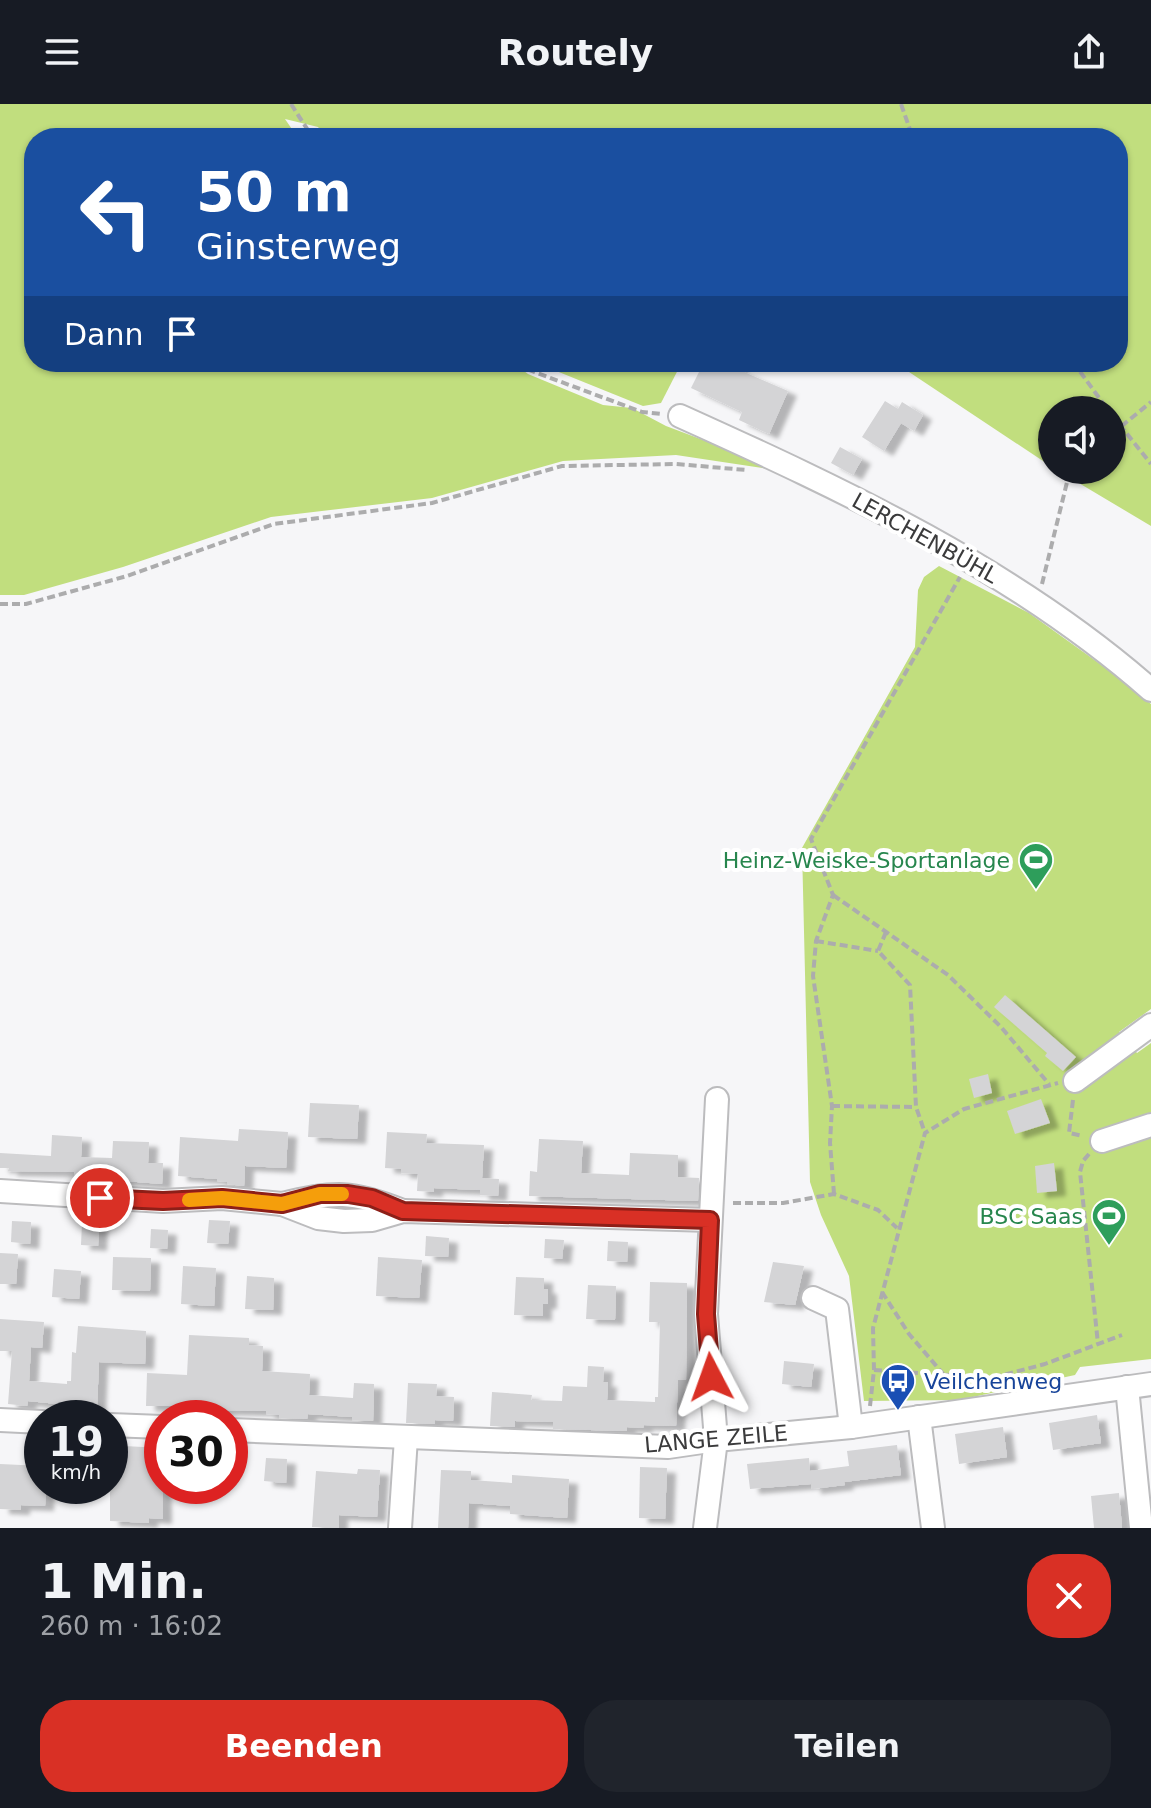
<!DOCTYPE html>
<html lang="de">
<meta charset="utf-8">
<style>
body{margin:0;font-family:"DejaVu Sans",sans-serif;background:#20242c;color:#f1f3f6;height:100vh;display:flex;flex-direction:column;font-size:30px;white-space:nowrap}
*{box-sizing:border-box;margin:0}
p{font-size:26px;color:#9ea1a6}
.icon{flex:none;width:44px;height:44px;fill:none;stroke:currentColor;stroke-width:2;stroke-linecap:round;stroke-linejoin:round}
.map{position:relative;height:1424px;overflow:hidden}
.panel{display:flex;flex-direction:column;background:#171b24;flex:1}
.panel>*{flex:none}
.top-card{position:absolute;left:24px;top:24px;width:1104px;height:244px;border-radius:32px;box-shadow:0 2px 6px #0004;background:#1a4fa0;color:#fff;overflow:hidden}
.controls{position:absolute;left:1038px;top:292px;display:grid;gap:16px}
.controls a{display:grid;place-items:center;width:88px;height:88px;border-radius:50%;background:#171b24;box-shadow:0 2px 6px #0004;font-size:40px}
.speed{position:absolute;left:24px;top:1296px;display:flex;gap:16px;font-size:40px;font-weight:700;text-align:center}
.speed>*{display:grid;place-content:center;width:104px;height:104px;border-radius:50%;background:#171b24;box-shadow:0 2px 6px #0004;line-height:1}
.speed small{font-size:20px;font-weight:400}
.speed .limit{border:12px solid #d22;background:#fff;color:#111}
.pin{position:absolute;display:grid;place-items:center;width:68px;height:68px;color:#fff;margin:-34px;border:4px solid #fff;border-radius:50%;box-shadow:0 2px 8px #0007}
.me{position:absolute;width:88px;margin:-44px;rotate:356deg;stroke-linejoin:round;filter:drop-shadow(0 0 6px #0008)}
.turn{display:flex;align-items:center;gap:28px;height:168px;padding:0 40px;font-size:36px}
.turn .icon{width:104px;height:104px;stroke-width:2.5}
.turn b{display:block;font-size:56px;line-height:68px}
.then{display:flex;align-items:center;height:76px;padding:0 40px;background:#0003;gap:16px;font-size:30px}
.round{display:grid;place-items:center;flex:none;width:84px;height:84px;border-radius:32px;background:#20242c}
.head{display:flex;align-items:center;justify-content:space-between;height:136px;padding:0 40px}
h1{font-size:48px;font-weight:700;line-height:60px}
.cta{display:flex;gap:16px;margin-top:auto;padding:16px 40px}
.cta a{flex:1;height:92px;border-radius:32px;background:#d93025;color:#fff;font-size:32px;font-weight:700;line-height:92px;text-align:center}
.cta a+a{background:#20242c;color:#f1f3f6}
header{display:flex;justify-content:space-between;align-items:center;height:104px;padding:0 40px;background:#171b24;font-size:36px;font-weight:700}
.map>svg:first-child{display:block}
.green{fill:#c1de7e}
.building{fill:#d4d4d6;filter:url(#shadow)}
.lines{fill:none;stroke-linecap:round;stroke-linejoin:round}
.minor-casing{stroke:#bcbcbe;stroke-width:26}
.path{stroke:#acacad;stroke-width:4;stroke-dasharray:8 4;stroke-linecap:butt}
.minor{stroke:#fff;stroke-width:22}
.route-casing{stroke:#8d1f18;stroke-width:20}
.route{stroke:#d93025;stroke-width:14}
.slow{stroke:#f59e0b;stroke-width:14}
.labels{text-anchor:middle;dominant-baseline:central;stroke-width:8;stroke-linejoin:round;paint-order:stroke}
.street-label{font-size:22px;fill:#3b3b3c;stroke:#fff}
.leisure-label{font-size:22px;fill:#27864d;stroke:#fff;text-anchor:end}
.transit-label{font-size:22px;fill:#164399;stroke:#fff;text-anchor:start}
</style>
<header><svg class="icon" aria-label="menu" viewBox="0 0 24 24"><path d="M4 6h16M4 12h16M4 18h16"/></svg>Routely<svg class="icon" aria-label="share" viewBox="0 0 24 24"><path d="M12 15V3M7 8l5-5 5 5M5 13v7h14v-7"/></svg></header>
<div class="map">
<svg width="1151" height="1424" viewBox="0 0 1151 1424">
<defs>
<filter id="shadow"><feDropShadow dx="9" dy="5" stdDeviation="2" flood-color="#0004"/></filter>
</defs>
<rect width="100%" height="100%" fill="#f6f6f8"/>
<g class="green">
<path d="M0,0H1151V422L1057,366H1112V306H1052V363L894,258H1118V34H327L318,23L285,15L298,34H34V258H512L528,270L603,301L632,304L666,322L777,364L775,366L676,351L563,357L432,394L271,413L123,463L24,491H0Z"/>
<path d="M534,258H682L661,299L643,302Z"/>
<path d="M939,462L1029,509L1114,570L1151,600V905L1119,928L1137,949L1151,939V1255L1080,1263L1075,1271L959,1296L864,1297L849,1172L821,1111L810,1078L802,744L915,543L918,486L924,473Z"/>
</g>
<g class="building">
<path d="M704,258H740L737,265L788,287L769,330L739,316L742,308L691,284Z"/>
<path d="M885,297L898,305L902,298L923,311L914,327L901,319L884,347L862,333Z"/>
<path d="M840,343L862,355L853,371L831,359Z"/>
<path d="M1005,891L1076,953L1063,967L1045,952L1047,949L994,903Z"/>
<path d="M988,970L992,989L974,994L969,975Z"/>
<path d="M1041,995L1050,1019L1015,1030L1007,1007Z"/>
<path d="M310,999L359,1001L357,1035L308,1033Z"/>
<path d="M239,1025L288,1028L286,1064L245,1062L244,1082L227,1080V1078L217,1077V1075L178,1072L180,1033L238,1037Z"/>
<path d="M387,1028L427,1030L426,1039L484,1041L482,1074L499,1075L498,1092L480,1091V1086L434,1084V1088L417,1087L418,1070L401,1069V1065L385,1064Z"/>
<path d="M52,1031L82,1033L81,1053L112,1054L113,1037L149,1038L148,1059H163L162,1080L74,1073V1068L8,1067L9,1064H0V1049L51,1052Z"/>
<path d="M539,1035L583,1037L581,1069L629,1071L630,1049L678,1051V1073L699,1074L698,1097L529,1092L530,1067L537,1068Z"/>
<path d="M1054,1059L1057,1087L1037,1089L1035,1062Z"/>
<path d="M209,1116L230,1117L228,1140L207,1139Z"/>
<path d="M12,1117L31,1118L30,1140L11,1138Z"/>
<path d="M82,1119H99L98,1142L81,1141Z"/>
<path d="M151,1125L168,1126L167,1145L150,1144Z"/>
<path d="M426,1132L449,1134L448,1153L425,1152Z"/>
<path d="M545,1135L564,1136L562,1155L544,1154Z"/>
<path d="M608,1137L628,1138L627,1158L607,1157Z"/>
<path d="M0,1149L18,1150L16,1180H0Z"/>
<path d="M113,1153L151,1154L150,1187L112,1186Z"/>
<path d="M378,1153L422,1156L419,1194L376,1192Z"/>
<path d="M773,1158L804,1162L795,1201L764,1198Z"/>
<path d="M183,1162L216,1164L214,1202L181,1200Z"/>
<path d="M54,1165L81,1167L79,1195L52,1193Z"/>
<path d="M247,1172L274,1174L273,1206L245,1205Z"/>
<path d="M516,1173L544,1174V1185H548V1200H543V1212L514,1211Z"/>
<path d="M650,1178L687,1179L686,1276H678L676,1322L644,1321L643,1324L627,1323V1327L553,1325V1318L515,1317V1323L490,1322L492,1288L532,1291L531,1296L562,1297L563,1282L587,1283L588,1262L604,1263L603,1278H608L607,1296L655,1298V1293H658L660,1218H649Z"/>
<path d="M588,1181L616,1182L615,1216L586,1215Z"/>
<path d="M0,1215L44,1218L42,1244L31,1243L29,1277L67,1280V1277H71L72,1248L76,1249L78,1222L146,1227L145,1260L99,1258L97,1304L28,1297L27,1302L8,1300L12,1247H0Z"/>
<path d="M189,1231L249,1234V1241L263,1242L262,1267L310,1270L309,1291L353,1294L354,1279L374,1280L373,1317L352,1316V1313L308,1310L307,1315L279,1314V1311L266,1310V1307L212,1306V1302H146L147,1269L187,1271Z"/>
<path d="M784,1257L814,1260L811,1283L782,1280Z"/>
<path d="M408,1279L437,1280L436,1292L454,1293L453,1317L435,1316V1320L406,1319Z"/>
<path d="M1097,1311L1101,1339L1053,1346L1049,1319Z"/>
<path d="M1003,1323L1007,1353L959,1360L955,1330Z"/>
<path d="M897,1341L901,1371L844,1378L845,1381L812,1385L811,1375V1380L750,1385L747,1360L809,1354L810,1367L849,1362L847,1347Z"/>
<path d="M124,1342L162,1344L163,1415L149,1414V1419L110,1417V1348H123Z"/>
<path d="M266,1354L287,1355L286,1379L264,1377Z"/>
<path d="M0,1360L42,1362V1382H46L45,1402L21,1401V1406L0,1405Z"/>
<path d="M640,1363L667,1364L665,1415L639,1414Z"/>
<path d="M358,1365L380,1366L377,1413L339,1411V1424L312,1423L316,1367L357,1370Z"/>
<path d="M441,1366L471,1367V1376L512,1379V1371L569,1375L567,1414L510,1410V1402L469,1399L468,1424H438Z"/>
<path d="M1119,1389L1122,1424H1094L1091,1392Z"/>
</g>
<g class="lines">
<defs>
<g id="minor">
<path d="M680,312C844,386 1015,466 1151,586"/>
<path d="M1075,977L1151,921"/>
<path d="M1102,1037L1151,1021"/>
<path d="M0,1087L163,1097L222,1094L282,1100L318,1114L344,1117L372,1116L403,1107L710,1116"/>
<path d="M282,1100C334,1087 353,1087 403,1107"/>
<path d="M813,1194L837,1205L851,1323"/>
<path d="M1127,1283L1141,1424"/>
<path d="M919,1313L933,1424"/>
<path d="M0,1316L42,1318"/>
<path d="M110,1321L162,1323"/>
<path d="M230,1326L668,1343L716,1336L851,1323L1151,1280"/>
<path d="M400,1424L406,1334"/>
<path d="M705,1424L716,1336L706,1210L717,995"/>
</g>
</defs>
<use href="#minor" class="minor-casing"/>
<g class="path">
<path d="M291,0L313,34"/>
<path d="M901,0L913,34"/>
<path d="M518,258L529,266L642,308L662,310"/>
<path d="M1073,258L1108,306"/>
<path d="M1112,311L1151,360"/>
<path d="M1112,330L1151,298"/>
<path d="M1042,480L1070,366"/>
<path d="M0,500H26L127,472L274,420L432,399L562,362L676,360L746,366"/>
<path d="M833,791L948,871L1001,923L1049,980"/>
<path d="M886,828L878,847L910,881L916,1003L925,1029"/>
<path d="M816,837L878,847"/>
<path d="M1073,996L1069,1029L1083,1032"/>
<path d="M832,1002L916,1003"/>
<path d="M1089,1050L1083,1057L1080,1068L1098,1240"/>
<path d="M834,1090L830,1039L832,1002L813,872L816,837L833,791L811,735L960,473"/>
<path d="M733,1099H783L834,1090L878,1106L897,1124"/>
<path d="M882,1188L909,1230L945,1272"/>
<path d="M874,1266L992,1274L1045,1260L1122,1231"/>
<path d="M870,1302L874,1266L873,1224L925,1029L964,1005L1058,979"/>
</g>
<use href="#minor" class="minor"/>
</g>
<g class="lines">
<defs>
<path id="route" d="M100,1094L163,1097L222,1094L282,1100L320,1090H348L372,1094L403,1107L710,1116L706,1210L711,1273"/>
</defs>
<use href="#route" class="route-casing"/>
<use href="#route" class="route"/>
<path class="slow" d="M189,1096L222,1094L282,1100L320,1090H342"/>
</g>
<defs>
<symbol id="stadium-pin" viewBox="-11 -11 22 30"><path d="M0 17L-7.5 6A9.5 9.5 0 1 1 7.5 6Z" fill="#2e9e5b" stroke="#fff"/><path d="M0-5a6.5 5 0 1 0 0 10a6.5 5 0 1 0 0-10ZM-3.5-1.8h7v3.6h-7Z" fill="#fff"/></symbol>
<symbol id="bus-pin" viewBox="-11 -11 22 30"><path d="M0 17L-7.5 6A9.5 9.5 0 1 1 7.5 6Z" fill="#1a4fb4" stroke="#fff"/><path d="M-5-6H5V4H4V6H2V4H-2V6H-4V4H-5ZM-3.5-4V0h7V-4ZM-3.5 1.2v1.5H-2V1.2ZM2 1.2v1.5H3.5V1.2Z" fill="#fff"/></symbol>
</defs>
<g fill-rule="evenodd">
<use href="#stadium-pin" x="1016" y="736" width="40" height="54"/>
<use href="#stadium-pin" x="1089" y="1092" width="40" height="54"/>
<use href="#bus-pin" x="878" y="1257" width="40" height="54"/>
</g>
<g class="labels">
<g class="street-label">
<text transform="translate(925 434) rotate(29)">LERCHENBÜHL</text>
<text transform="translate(716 1335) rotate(-5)">LANGE ZEILE</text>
</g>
<g class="leisure-label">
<text x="1010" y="756">Heinz-Weiske-Sportanlage</text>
<text x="1083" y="1112">BSC Saas</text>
</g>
<g class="transit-label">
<text x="924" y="1277">Veilchenweg</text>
</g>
</g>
</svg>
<div class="controls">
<a><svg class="icon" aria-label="sound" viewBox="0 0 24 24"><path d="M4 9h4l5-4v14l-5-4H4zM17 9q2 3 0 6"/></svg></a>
</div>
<div class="speed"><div>19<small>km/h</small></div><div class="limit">30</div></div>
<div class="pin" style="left:100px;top:1094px;background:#d93025"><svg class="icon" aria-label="arrive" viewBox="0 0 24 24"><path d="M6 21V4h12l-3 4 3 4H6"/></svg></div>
<svg class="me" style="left:711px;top:1273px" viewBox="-20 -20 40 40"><path d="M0-17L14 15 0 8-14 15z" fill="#d93025" stroke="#fff" stroke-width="4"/></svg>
<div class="top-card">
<div class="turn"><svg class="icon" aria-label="left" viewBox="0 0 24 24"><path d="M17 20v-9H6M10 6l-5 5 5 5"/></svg><div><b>50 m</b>Ginsterweg</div></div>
<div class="then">Dann<svg class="icon" aria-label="arrive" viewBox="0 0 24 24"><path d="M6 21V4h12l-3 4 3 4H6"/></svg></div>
</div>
</div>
<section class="panel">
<div class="head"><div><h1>1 Min.</h1><p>260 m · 16:02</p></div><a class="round" style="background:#d93025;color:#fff"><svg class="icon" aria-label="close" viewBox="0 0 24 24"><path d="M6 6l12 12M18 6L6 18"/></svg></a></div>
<div class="cta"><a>Beenden</a><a>Teilen</a></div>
</section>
